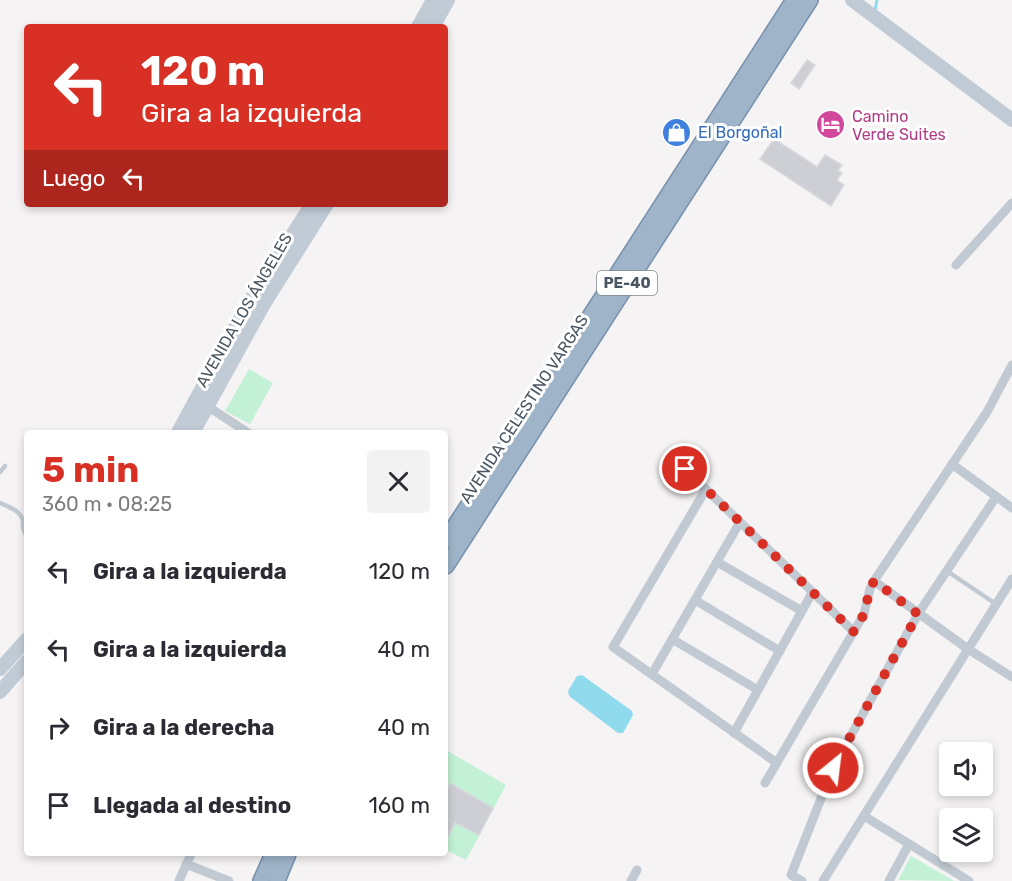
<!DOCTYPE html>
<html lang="es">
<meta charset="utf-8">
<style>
body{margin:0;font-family:Rubik,sans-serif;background:#f2f2f3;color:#2b2b33;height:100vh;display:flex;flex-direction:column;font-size:22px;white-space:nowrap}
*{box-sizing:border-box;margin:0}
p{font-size:20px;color:#7c7c81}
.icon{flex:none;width:33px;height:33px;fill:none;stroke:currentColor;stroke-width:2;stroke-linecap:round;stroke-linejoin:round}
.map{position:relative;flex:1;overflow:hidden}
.panel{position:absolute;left:24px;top:430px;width:424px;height:426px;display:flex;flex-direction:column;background:#fff;border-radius:6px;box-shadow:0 3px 9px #0003}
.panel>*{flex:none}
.banner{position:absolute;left:24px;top:24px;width:424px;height:183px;border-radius:6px;box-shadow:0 3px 9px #0003;background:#d93025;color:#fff;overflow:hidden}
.controls{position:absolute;left:939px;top:742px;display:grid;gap:12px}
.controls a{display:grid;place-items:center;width:54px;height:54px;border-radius:6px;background:#fff;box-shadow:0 3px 9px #0003;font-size:30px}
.pin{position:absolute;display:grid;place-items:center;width:51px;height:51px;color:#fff;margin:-26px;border:3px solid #fff;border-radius:50%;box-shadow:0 2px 6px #0007}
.me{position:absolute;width:66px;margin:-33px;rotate:29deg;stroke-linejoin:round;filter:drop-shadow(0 0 4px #0008)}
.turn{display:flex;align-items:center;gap:21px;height:126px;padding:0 18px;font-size:27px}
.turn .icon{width:78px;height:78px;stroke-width:2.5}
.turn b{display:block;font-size:42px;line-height:51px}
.then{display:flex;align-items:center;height:57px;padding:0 18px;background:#0003;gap:12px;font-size:22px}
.round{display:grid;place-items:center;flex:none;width:63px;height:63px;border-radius:6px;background:#f2f2f3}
.headline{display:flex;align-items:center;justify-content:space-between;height:102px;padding:0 18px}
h1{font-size:36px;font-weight:700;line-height:45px;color:#d93025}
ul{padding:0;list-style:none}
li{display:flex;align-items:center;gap:18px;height:78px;padding:0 18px}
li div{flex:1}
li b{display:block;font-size:22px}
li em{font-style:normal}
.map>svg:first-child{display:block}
.green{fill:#c3f1d5}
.water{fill:#90daee}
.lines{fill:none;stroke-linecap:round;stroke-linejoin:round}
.stream{stroke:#90daee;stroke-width:3}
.building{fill:#cdcfd5;stroke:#d7d9de;stroke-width:1.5}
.trunk-casing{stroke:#7690ad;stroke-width:18}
.service{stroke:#c1cad2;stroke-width:4.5}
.minor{stroke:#c1cad2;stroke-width:9}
.secondary{stroke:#c1cbd6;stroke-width:14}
.trunk{stroke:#9fb4c9;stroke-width:15}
.route{stroke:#d93025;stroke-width:10;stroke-dasharray:0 18}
.labels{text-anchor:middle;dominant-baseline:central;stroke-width:6;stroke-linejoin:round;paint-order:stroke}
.shield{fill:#fff;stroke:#808990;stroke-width:1.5}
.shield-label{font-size:15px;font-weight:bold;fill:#4a5661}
.hotel-label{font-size:16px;fill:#b23c85;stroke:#fff;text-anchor:start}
.shop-label{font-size:16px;fill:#366cbe;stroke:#fff;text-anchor:start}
.street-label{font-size:16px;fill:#4a5661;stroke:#fff}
</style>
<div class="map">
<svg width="1012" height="881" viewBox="0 0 1012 881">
<rect width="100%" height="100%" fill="#f5f3f3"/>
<g class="green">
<path d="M249,369L273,383L250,424L225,411Z"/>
<path d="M446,750L506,785L466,860L446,850Z"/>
<path d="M911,856L954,881L898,880Z"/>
</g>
<path class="water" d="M582,675L632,711L633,715L623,733H618L569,696L568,691L577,676Z"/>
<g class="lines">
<path class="stream" d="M875,10L877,0"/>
</g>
<g class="building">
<path d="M807,60L815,65L799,89L791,83Z"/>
<path d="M774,139L817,167L825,155L842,165L838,170L842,173L837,180L844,185L831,206L760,159Z"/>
<path d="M450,783L493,808L479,835L455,823L446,840V792Z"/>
</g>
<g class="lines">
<defs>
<g id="trunk">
<path d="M446,540L794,0"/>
<path d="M446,566L810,0"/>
<path d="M261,881L273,854"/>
<path d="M277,881L288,854"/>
</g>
</defs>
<use href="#trunk" class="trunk-casing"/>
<g class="service">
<path d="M0,472L5,466"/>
<path d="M0,503C9,507 22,511 23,522C23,528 23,531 27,536"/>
<path d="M947,571L996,604"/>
</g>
<g class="minor">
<path d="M956,265L1012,203"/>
<path d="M207,406L250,434"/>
<path d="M952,464L1012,508"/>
<path d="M685,469L854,632"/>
<path d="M706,489L613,647L777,763"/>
<path d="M717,562L802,611"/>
<path d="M874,581L968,649L1012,677"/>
<path d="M695,600L780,651"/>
<path d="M672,639L758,690"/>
<path d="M652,674L740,522"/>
<path d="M734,733L812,593"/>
<path d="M765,783L864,614L870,589L874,581L987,412L1012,365"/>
<path d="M864,816L969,881"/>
<path d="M186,864L229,881"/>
<path d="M179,881L191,854"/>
<path d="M631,881L637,870"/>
<path d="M802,881L791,875L833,768L918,614L996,497"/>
<path d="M823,881L1012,579"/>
<path d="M889,881L909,844"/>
</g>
<g class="secondary">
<path d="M852,0L1012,120"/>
<path d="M418,27L433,0"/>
<path d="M433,27L448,0"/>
<path d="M177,434L245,309L312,204"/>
<path d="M192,434L264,304L327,204"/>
<path d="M0,669L27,639"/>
<path d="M0,692L27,661"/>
</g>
<use href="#trunk" class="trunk"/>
</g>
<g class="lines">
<path class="route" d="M685,469L854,632L864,614L870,589L874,581L918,614L833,768"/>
</g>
<defs>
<symbol id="hotel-disc" viewBox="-11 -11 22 22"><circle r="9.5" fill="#d1479c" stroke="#fff"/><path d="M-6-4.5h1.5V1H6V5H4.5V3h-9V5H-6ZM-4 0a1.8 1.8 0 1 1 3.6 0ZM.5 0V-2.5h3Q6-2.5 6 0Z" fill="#fff"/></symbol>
<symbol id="shop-disc" viewBox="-11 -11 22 22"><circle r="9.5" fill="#3f7fe0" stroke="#fff"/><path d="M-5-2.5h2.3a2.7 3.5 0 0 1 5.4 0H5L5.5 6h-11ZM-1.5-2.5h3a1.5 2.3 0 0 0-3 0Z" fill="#fff"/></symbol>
</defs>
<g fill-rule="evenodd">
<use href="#hotel-disc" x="814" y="108" width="33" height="33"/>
<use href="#shop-disc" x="660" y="116" width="33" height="33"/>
</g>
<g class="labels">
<rect class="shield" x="597" y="271" width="60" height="24" rx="4.5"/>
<g class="shield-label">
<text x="627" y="283">PE-40</text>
</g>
<g class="hotel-label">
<text x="852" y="116">Camino<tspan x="852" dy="18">Verde Suites</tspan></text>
</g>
<g class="shop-label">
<text x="698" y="132">El Borgoñal</text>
</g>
<g class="street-label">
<text transform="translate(244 310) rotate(-60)">AVENIDA LOS ÁNGELES</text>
<text transform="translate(524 409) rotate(-57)">AVENIDA CELESTINO VARGAS</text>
</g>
</g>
</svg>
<div class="controls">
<a><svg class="icon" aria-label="sound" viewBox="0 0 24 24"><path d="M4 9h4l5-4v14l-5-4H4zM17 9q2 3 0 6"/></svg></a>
<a><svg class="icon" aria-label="layers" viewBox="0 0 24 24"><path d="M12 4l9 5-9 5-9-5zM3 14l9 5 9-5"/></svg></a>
</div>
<div class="pin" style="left:685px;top:469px;background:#d93025"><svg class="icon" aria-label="arrive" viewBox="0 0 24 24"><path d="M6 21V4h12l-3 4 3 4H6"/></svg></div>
<svg class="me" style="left:833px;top:768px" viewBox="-20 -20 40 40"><circle r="17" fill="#d93025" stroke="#fff" stroke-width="3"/><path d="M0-11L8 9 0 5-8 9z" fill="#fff"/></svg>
<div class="banner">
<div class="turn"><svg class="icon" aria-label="left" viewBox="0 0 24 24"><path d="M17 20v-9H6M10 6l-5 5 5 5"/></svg><div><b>120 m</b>Gira a la izquierda</div></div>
<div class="then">Luego<svg class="icon" aria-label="left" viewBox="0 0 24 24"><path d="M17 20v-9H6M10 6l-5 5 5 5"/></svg></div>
</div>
<section class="panel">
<div class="headline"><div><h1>5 min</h1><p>360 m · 08:25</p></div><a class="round"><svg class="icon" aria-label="close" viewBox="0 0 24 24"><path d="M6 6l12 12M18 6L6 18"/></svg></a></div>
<ul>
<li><svg class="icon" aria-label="left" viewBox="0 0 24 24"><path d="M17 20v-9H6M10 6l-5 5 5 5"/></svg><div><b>Gira a la izquierda</b></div><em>120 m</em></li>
<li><svg class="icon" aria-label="left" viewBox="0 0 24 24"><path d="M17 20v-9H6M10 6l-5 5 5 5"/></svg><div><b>Gira a la izquierda</b></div><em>40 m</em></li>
<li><svg class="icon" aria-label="right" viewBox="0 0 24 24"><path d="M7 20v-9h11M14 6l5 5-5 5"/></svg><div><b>Gira a la derecha</b></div><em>40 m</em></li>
<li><svg class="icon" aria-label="arrive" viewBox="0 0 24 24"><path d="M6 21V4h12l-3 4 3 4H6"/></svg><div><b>Llegada al destino</b></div><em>160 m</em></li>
</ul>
</section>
</div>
